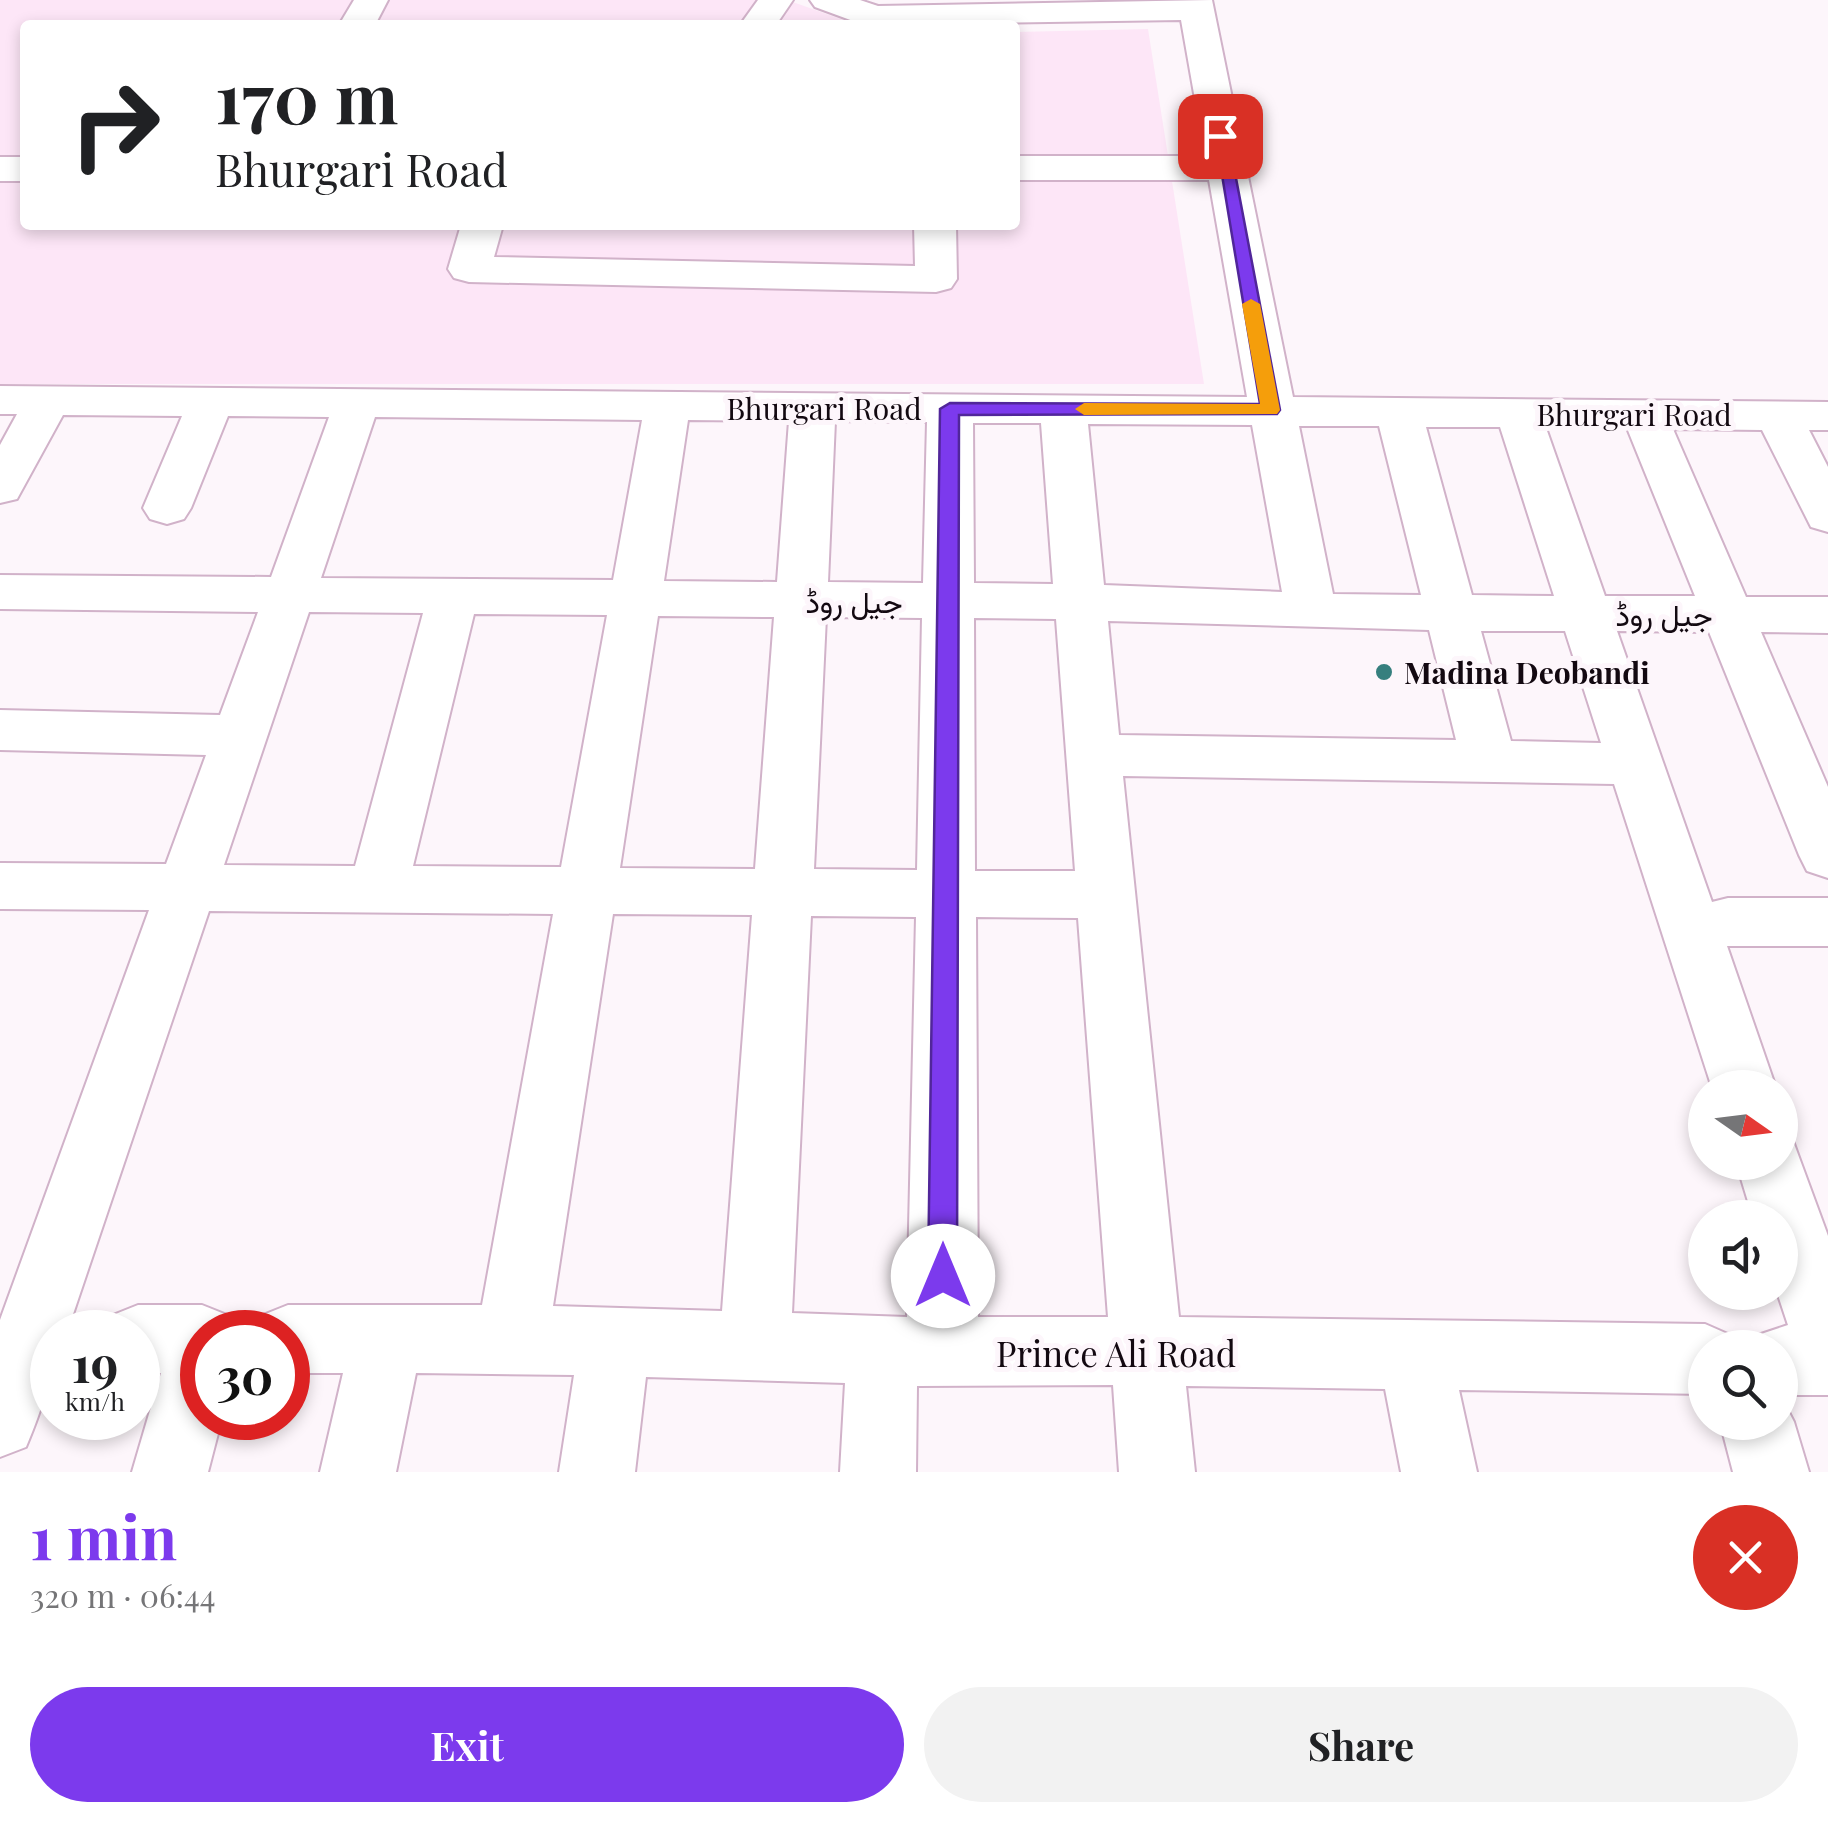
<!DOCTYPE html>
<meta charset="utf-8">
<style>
body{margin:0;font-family:"Playfair Display",Vazirmatn,serif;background:#f2f2f2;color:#202124;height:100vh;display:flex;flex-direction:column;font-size:38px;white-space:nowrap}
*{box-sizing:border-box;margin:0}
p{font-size:32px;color:#757577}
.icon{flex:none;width:55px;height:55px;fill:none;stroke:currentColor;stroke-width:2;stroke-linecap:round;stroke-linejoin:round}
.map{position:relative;height:1472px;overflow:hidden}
.side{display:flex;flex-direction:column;background:#fff;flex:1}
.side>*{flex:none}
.top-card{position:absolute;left:20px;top:20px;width:1000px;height:210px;border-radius:10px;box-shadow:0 5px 15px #0003;background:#fff;color:#202124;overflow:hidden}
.needle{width:65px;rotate:104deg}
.controls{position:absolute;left:1688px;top:1070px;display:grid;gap:20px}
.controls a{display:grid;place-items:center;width:110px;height:110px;border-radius:50%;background:#fff;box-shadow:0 5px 15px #0003;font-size:50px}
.speed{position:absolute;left:30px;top:1310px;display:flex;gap:20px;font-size:50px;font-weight:700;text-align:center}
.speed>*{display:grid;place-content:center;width:130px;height:130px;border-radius:50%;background:#fff;box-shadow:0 5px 15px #0003;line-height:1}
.speed small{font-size:25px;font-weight:400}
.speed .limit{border:15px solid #d22;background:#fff;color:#111}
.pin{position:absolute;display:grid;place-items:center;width:85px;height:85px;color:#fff;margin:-42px;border-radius:20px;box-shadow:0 5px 15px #0006}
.me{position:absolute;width:110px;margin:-55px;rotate:0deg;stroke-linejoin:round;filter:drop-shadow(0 0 8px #0008)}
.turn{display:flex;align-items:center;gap:35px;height:210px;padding:0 30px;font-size:45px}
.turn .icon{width:130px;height:130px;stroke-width:2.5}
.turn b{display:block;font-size:70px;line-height:85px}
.round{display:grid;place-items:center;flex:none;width:105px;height:105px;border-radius:52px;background:#f2f2f2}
.head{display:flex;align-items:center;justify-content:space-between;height:170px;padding:0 30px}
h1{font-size:60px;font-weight:700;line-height:75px;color:#7c3aed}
.button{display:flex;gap:20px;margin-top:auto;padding:20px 30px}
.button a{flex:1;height:115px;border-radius:60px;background:#7c3aed;color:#fff;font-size:40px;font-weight:700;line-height:115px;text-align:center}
.button a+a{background:#f2f2f2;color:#202124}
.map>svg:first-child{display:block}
.built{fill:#fde6f7}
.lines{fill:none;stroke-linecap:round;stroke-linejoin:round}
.minor-casing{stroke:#d1b2c9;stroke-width:4}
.minor{fill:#fff;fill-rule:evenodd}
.route{fill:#7c3aed;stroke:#51269a;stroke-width:2.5}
.slow{fill:#f59e0b}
.poi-dot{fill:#367f7e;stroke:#fdf6fb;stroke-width:4}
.labels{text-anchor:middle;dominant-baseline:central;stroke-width:10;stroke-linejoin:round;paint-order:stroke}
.street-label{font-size:30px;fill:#130911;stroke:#fdf6fb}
.poi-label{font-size:30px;font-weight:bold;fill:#130911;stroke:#fdf6fb;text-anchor:start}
.near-street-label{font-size:35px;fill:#130911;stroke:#fdf6fb}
</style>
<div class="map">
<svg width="1828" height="1472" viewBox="0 0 1828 1472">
<rect width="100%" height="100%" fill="#fdf6fb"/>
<path class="built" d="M0,0H787L858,25H25V225H1015V32L1148,29L1204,384H0Z"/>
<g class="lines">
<defs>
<g id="minor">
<path d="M354,0H388L375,25H339Z"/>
<path d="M758,0H793L776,25H740Z"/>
<path d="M810,0H860L878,6L1212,0L1293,397L1828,402V430H1809L1828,467V532L1811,527L1762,430L1673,429L1746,597H1828V633L1761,632L1828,787V878L1807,871L1799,855L1709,632L1617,631L1712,902L1728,898H1828V946H1727L1776,1088H1712L1614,784L1123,776L1179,1317L1705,1324L1730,1335L1736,1348H1705V1394L1459,1390L1477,1472H1401L1385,1389L1186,1386L1195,1472H1119L1113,1385L917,1386L916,1472H840L845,1383L646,1377L635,1472H559L574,1375L416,1373L396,1472H320L343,1373H288V1332H255L263,1315L288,1305H482L553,914L209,911L67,1332H52C52,1379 44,1404 26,1447L0,1457V1320L149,910L0,909V863L166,864L206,755L0,750V710L220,715L258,612L0,609V575L271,577L329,417L228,416L191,508L184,519L167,524L150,519L143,508L182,416L63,415L17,499L0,503V445L17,414H0V386L1247,397L1209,180H1015V156H1205L1181,20L864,25L815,7ZM375,417L642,420L613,580L321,578ZM688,420L789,421L777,582L664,581ZM835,421L927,422L923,583L828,582ZM973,423H1041L1053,584L974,583ZM1088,424L1252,425L1282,592L1104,585ZM1299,426H1379L1421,595L1333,594ZM1426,427H1500L1554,596L1472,595ZM1546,428H1627L1695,596H1605ZM309,612L423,613L355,866L224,865ZM474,614L607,615L561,867L413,866ZM658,616L774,617L755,869L620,868ZM826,617L922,618L917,870L814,869ZM974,618L1056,619L1075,871H975ZM1108,621L1429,630L1456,740L1119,735ZM1481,631H1565L1601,743L1511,741ZM613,914L752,915L722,1311L553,1306ZM811,916L916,917L907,1317L792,1313ZM976,917L1078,918L1108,1317H978Z"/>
<rect x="0" y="157" width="25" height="24"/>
<path d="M461,225H503L494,257L915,266L914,225H956L957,279L951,288L936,292L469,282L454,278L448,269Z"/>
<path d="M1780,1136L1793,1141L1828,1236V1395H1780V1348H1749L1755,1336L1788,1325L1777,1292L1780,1218H1753L1736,1162H1780Z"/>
<path d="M138,1305H202L227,1315L235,1332H202V1418H222L208,1472H132L161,1373H138V1332H105L113,1315Z"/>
<path d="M1780,1395L1794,1422L1809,1472H1733L1720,1422H1780Z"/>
</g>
</defs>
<use href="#minor" class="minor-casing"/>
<use href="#minor" class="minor"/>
</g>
<path class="route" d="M1215,133L1228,136L1280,410L1277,414L959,415L957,1276L953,1285L943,1289L933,1285L928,1276L940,409L950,403L1260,404Z"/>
<path class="slow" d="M1251,299L1260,304L1280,410L1277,414L1084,415L1075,409L1084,403L1260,404L1242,304Z"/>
<circle class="poi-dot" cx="1384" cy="672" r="10"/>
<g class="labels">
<g class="street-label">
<text x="824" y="408">Bhurgari Road</text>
<text x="1634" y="414">Bhurgari Road</text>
<text x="854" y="601">جیل روڈ</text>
<text x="1664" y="614">جیل روڈ</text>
</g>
<g class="poi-label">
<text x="1404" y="672">Madina Deobandi</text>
</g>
<g class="near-street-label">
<text x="1116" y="1352">Prince Ali Road</text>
</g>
</g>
</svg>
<div class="controls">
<a><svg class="needle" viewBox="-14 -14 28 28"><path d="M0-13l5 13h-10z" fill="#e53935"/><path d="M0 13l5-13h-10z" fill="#757577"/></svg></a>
<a><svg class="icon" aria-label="sound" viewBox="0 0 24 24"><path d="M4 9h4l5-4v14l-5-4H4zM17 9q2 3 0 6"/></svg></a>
<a><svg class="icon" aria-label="search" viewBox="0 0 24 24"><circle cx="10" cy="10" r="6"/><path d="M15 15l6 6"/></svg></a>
</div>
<div class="speed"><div>19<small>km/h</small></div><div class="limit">30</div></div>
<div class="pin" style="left:1220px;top:136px;background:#d93025"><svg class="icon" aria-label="arrive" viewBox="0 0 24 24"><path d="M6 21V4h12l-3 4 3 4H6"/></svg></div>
<svg class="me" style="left:943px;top:1276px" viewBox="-20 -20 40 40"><circle r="19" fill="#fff"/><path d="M0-13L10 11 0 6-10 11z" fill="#7c3aed"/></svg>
<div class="top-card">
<div class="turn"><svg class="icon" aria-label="right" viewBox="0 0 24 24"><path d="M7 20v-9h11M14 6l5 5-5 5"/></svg><div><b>170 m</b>Bhurgari Road</div></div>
</div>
</div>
<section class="side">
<div class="head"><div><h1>1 min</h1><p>320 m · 06:44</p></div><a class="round" style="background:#d93025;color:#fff"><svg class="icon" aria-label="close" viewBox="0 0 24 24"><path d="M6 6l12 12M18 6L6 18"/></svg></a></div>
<div class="button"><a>Exit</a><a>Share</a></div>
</section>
